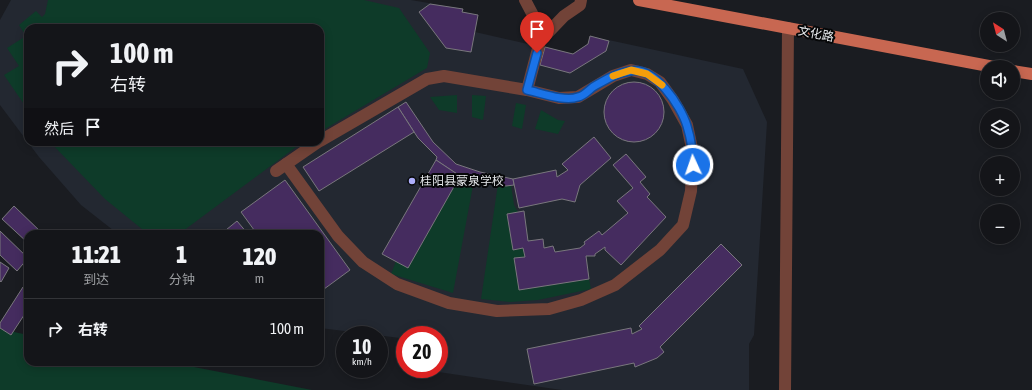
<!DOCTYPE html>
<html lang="zh">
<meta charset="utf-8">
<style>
body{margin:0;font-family:"Asap Condensed","Noto Sans SC",sans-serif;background:#1d1e22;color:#f1f3f6;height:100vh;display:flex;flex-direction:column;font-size:15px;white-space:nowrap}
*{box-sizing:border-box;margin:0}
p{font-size:13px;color:#9d9fa2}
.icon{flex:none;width:22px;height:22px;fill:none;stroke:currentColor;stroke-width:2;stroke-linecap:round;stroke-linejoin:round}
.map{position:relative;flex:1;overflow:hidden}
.side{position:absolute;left:24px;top:230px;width:300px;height:136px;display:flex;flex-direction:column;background:#141519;border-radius:12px;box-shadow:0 2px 10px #0003,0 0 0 1px #333438}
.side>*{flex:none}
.banner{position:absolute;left:24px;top:24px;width:300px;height:122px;border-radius:12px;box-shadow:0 2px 10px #0003,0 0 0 1px #333438;background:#141519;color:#f1f3f6;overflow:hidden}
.needle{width:26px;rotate:324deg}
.tools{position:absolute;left:980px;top:12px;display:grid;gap:8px}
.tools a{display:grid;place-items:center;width:40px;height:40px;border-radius:50%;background:#141519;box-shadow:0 2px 10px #0003,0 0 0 1px #333438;font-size:20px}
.speed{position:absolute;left:336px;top:326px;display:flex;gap:8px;font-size:20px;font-weight:700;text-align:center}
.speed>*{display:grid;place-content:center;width:52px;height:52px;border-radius:50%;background:#141519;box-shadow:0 2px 10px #0003,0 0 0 1px #333438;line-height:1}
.speed small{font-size:10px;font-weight:400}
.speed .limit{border:6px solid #d22;background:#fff;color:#111}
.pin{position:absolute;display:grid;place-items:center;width:34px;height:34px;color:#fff;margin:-41px -17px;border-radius:50% 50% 50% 0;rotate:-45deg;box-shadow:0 0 4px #0007}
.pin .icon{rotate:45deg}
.me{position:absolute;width:44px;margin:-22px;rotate:357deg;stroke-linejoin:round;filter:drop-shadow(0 0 3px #0008)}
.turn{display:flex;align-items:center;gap:14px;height:84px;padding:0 20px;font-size:18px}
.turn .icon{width:52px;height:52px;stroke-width:2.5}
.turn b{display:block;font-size:28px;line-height:34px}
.then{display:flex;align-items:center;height:38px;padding:0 20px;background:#0003;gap:8px;font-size:15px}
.eta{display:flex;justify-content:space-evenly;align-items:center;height:68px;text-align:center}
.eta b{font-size:24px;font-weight:800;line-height:28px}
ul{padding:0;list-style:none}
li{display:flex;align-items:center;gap:12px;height:60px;padding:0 20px;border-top:1px solid #333438}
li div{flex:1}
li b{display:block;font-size:15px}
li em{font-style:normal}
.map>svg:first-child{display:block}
.built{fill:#232831;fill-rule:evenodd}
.green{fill:#0e3b29}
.building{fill:#452c5f;stroke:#79777d}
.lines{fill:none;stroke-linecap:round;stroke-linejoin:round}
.minor{stroke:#724338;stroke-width:12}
.major{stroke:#c86751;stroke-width:12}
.route-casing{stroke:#114b97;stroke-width:10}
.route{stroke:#1a73e8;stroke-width:7}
.slow{stroke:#f59e0b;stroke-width:7}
.poi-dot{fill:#adaffb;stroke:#060708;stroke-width:1.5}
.labels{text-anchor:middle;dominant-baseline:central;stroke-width:4;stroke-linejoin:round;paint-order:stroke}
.street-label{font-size:12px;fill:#e6e8eb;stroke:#060708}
.poi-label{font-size:12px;fill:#e6e8eb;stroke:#060708;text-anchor:start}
</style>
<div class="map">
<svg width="1032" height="390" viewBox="0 0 1032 390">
<rect width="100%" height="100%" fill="#1a1c21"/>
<path class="built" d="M11,0H411L463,9V12L478,15L475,32L572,54L588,44L590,36L743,69L767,122L754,335L749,344V390H562L418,369H439V335H405V354L400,338L320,328V234H118L81,205L39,157L0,105V20ZM28,28H320V142H28Z"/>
<g class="green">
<path d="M48,0H364L399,8L430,53L427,68L320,132V28H28V110L4,75L19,66L7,48L26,36L19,25L36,11L42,17L45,14Z"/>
<path d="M457,95V113L439,110L430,97Z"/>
<path d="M472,95L486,96L483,120L472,117Z"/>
<path d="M516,103L526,105L522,129L512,126Z"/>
<path d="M541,110L558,120L565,121L558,134L535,129Z"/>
<path d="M50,142H303L179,234H148L105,199Z"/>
<path d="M460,176L474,180L453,293L391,274L396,261L408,268Z"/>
<path d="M498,184L511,185L514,205L518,212L507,214L513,250L523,248L525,257L514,258L519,290L589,279L591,289L538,300L510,302L481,299Z"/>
<path d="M0,329L28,335V362H168L312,390H0Z"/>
</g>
<g class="building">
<path d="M430,4L463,9L462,12L478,15L471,52L446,48L419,12Z"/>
<path d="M590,36L609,41L606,51L570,73L540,65L545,47L573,54L588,44Z"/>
<circle cx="634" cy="112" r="30"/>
<path d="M406,102L433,142L456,164L480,172L513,179L514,185L506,186L481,182L460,176L436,160L437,157L418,138L398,107Z"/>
<path d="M398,107L414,132L319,191L303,167Z"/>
<path d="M594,137L611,158L580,185L575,202L562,199L519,208L513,179L556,170L557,177L568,170L562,164Z"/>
<path d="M626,154L646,177L640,182L650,194L647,197L666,217L621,265L605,250V247L595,254V256H586L589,279L519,290L514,258L525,257L523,248L513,250L507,214L524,211L528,241L543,239L544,248L553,246L555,252L580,248L585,244L584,242L599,231L602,235L628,213L617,201L633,188L613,165Z"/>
<path d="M436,160L460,176L408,268L382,254Z"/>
<path d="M285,180L350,270L320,292V234H257L241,212Z"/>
<path d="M14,206L43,234H28V243L2,219Z"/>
<path d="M237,221L248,234H221Z"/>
<path d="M0,231L28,258L17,271L0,255Z"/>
<path d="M721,244L742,265L660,347L664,352L657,358L635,367L634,363L534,384L527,349L631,328L632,334L642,329L639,326Z"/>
<path d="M0,262L9,268L1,282L0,281Z"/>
<path d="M23,287L28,290V309L11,335L0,328V323Z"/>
</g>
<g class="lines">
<g class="minor">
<path d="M525,0L535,19L540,41"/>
<path d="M527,90L540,41L564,16L580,5L581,0"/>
<path d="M286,164L338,236L363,262L397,284L449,303L497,311L549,309L581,300L615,285L660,250L683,225L691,191L693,153L687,125L673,100L660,82L647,74L631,70L613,76L578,97L559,98L527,90L444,76L427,79L320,141"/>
<path d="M276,171L318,142"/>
<path d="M785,390L788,28"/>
</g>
<g class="major">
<path d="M639,0L994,67"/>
<path d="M1013,71L1032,74"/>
</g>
</g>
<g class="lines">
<defs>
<path id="route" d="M537,53L527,90C541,93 565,102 578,97C584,96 589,90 593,87C605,80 616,73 630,71C655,66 681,106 687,126C691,139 693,152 693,165"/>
</defs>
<use href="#route" class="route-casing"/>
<use href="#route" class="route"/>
<path class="slow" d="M613,76L631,70L647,74L662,85"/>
</g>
<circle class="poi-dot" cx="412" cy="181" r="4"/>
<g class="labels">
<g class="street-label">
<text transform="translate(816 34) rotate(11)">文化路</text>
</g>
<g class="poi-label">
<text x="420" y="181">桂阳县蒙泉学校</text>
</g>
</g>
</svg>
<div class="tools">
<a><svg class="needle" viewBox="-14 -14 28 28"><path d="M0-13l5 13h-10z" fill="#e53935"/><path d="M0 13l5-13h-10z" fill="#9d9fa2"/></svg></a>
<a><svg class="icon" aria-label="sound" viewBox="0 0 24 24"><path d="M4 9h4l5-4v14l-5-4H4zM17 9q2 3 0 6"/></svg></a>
<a><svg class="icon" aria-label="layers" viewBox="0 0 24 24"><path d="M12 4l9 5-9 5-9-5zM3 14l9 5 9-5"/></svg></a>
<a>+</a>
<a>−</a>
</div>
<div class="speed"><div>10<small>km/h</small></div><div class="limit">20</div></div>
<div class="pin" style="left:537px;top:53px;background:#d93025"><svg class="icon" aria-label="arrive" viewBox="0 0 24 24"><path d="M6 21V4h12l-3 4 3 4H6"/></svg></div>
<svg class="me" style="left:693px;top:165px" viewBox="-20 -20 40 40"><circle r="17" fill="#1a73e8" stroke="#fff" stroke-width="3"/><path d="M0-11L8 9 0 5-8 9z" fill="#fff"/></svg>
<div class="banner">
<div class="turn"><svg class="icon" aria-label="right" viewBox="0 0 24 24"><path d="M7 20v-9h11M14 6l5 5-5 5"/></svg><div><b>100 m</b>右转</div></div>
<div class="then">然后<svg class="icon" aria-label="arrive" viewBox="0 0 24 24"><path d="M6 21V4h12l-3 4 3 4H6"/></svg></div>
</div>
<section class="side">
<div class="eta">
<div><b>11:21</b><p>到达</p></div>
<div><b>1</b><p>分钟</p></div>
<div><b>120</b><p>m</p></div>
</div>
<ul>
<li><svg class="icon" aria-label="right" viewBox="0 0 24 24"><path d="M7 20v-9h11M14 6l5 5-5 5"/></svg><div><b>右转</b></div><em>100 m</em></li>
</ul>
</section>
</div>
